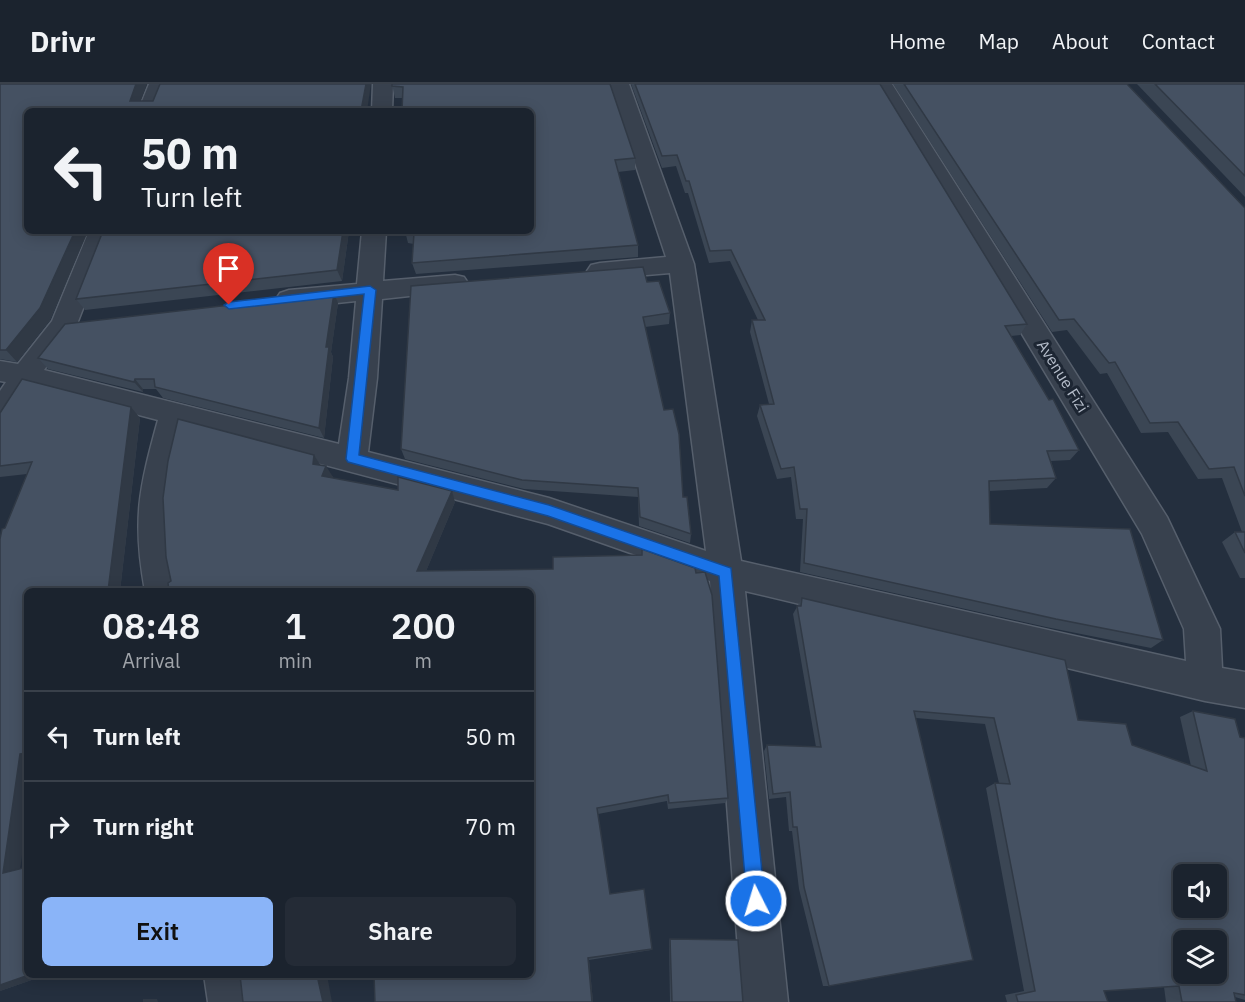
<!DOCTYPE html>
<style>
body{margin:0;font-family:"IBM Plex Sans",sans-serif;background:#242b36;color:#f1f3f6;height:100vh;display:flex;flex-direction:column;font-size:22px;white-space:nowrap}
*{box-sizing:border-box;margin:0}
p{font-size:20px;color:#a0a4aa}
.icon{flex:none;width:33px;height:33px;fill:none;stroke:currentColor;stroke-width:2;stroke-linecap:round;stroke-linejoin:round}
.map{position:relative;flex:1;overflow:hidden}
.panel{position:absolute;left:24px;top:504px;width:510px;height:390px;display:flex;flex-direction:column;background:#1b232e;border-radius:9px;box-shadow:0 3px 15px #0003,0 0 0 2px #39404a}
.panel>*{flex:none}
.hud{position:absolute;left:24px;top:24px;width:510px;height:126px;border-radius:9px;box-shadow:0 3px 15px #0003,0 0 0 2px #39404a;background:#1b232e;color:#f1f3f6;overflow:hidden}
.buttons{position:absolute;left:1173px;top:780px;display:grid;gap:12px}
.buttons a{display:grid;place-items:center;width:54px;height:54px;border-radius:9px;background:#1b232e;box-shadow:0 3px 15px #0003,0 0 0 2px #39404a;font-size:30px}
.pin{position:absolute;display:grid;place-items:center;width:51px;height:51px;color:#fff;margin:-62px -26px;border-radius:50% 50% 50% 0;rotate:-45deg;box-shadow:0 0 6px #0007}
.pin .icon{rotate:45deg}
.me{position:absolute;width:66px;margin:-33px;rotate:355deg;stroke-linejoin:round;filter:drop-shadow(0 0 4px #0008)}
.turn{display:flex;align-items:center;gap:21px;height:126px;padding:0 18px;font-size:27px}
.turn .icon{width:78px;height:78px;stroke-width:2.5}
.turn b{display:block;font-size:42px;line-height:51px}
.eta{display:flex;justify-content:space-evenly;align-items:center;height:102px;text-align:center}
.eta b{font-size:36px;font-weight:600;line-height:42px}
.cta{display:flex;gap:12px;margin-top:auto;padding:12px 18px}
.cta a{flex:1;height:69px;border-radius:9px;background:#8ab4f8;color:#111;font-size:24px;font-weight:600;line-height:69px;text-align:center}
.cta a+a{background:#242b36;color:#f1f3f6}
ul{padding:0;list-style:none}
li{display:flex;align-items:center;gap:18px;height:90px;padding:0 18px;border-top:2px solid #39404a}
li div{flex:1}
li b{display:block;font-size:22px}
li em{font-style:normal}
header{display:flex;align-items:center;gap:36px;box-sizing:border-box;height:84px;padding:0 30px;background:#1b232e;border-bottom:2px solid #39404a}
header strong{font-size:28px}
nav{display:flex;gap:33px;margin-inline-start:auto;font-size:21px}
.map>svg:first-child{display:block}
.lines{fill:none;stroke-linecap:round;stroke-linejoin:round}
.minor-casing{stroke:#565f6c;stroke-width:3}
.minor{fill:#38414e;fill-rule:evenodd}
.wall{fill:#3b4654}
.shaded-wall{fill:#303945}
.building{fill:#455162;stroke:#303945;stroke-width:1.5;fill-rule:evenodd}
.route{fill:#1a73e8;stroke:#114b97;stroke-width:1.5}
.labels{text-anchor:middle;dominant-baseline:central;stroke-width:6;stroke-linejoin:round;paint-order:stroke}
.street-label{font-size:16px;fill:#b4bcc9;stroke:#1d2633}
</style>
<header>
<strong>Drivr</strong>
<nav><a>Home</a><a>Map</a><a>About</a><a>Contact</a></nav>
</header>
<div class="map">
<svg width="1245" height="918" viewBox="0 0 1245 918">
<rect width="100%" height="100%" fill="#242f3e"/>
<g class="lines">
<defs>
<g id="minor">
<path d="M149,0H169L158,27H138Z"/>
<path d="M373,0H393L392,27H372Z"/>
<path d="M609,0H629L694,180L741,477L1186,577L1184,545L1142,450L872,0H892L1167,433L1220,545L1222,584L1245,588V624L1205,617L745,507L788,918H742L710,497L548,440L185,344C168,409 166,441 179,507H145C132,436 139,405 158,336L32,303L10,338L0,341V307L6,298L0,297V277L18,280L52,237L89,147H113L77,240L44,286L339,360L349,294L356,217L289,224L280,221L276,215L280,209L289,206L357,200L362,147H386L383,197L455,191L464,193L468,199L464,205L455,207L382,215L377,294L368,368L549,414L706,467L670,189L600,195L591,193L587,187L591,181L600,179L666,173Z"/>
<path d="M204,891H250L254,918H208Z"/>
</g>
</defs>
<use href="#minor" class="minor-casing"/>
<use href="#minor" class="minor"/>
</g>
<g class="wall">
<path d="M0,0L140,17H153L371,0L27,147H88L50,236L17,278L0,275Z"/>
<path d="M392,0L635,74V86L618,88L638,161V173L416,190L412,179L414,160L408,159L405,147H531L402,14H395Z"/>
<path d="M631,0H880L1027,240L1020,251L1011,252L1079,366L1070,376L1051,377L1056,394L1047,404L989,407L990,440L1163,556L1151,564L1046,543L800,488L803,435H796L791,393L777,395L757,332L760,321L769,320L750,248L752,236H758L730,177L709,179L688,109H685L676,82L662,84Z"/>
<path d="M893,0H1127L1245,124V494H1240L1222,458L1235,448H1242L1222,394L1198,395L1168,348L1141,349L1107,289L1100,290L1067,246L1052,248Z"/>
<path d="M1137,0H1245V113Z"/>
<path d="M349,147L342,197L85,226L76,215Z"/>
<path d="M647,198L670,229L669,240L645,243L691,450L690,459L639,442L638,413L524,405L405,375L401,365Z"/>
<path d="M334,209L338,219L331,268L333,273L324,354L163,314L156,305H143V308L48,285L38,274Z"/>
<path d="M0,329L140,334L120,507H27L20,784L43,892L0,907V455L5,444L27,390L0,393Z"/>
<path d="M314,371L320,381L333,393L332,394L455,418L426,487L553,485L641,471L642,465L728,714L725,719L668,725L667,717L598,730L610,810L652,865L651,866L589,876L593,918H375L531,891V507H169Z"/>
<path d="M802,514L1078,636L1132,661L1191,682L1180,633L1193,627L1240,653L1245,654V916L1235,913L1236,918H1166L1164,903L1104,907L1108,918H1007L1005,911L1024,907L986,704L995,699H999L985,640L916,634L829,902H823L799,805L792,747H789L786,713L769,715L764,667L767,661L816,663L793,530Z"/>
<path d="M670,855L743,918H670L669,856Z"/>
</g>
<g class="shaded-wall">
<path d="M136,0H147L137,27L130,17Z"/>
<path d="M366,0H371L367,27H361Z"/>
<path d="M75,147H88L50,236L17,278L6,266Z"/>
<path d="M343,147H349L342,197L337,186Z"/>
<path d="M334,209L338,219L331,268L333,273L324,354L319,344L326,263Z"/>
<path d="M135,295L143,305V308L134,298Z"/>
<path d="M131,323L140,334L120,507H108Z"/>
<path d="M314,371L321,382L313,380Z"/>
<path d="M326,382L333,393L328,404L322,392Z"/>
<path d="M452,407L455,418L422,497L417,487Z"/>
<path d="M27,669V736L19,793L3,789L20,670Z"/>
<path d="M588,874L589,876L593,918H592Z"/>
<path d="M27,880V891H43V892L0,907V901Z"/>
<path d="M317,891H327L332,918H323Z"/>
<path d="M143,915H157L158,918H143Z"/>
</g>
<g class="building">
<path d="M0,0H136L130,17H153L160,0H366L361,27H27V147H75L40,224L6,266H0Z"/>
<path d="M392,0H610L635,74L615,76L638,161L412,179L414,149L405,147H531V27H402L403,3L392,2Z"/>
<path d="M635,0H880L1027,240L1005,242L1049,316L1053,315L1079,366L1047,367L1056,394L989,397L990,440L1130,445L1163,556L1056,535L804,479L807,425H800L794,383L781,385L760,321L774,320L752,236H765L731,166L710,167L689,97H686L677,71L662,72Z"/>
<path d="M904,0H1127L1245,124V412L1234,383L1209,385L1178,338L1150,339L1115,278L1109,279L1074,235L1059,236Z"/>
<path d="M1155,0H1245V92Z"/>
<path d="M103,147H343L337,186L76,215Z"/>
<path d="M643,183L647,198L659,197L670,229L643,233L664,326L673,325L679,350L683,413H687L691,450L640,433L638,404L522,396L401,365L411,202Z"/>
<path d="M334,209L326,263H329L319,344L155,303L154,295H135L134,298L38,274L65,240Z"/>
<path d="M22,295L131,323L108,507H27V669L20,670L3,789L27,783L26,892L0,901V455L2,445L5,444L32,378L0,382V329Z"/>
<path d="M178,335L314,371L313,380L326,382L322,392L398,406V393L452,407L417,487L553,485V473L642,471V465L695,484L696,489L705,488L712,511L728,714L669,719L668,711L597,724L610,810L644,805L652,865L588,874L592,918H375L374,891H531V507H169L168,499L171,497L166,473L163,414L168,377Z"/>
<path d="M1235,448H1245V469Z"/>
<path d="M802,514L1065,576L1078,636L1126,640L1132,661L1207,687L1193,627L1235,635L1240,653L1245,654V911L1234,909L1236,918H1182L1179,902L1104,907L1108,918H1018L1016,911L1035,907L995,699L1010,700L994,634L914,627L973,876L829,902L804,803L797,743H793L790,708L773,710L767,661L821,663L797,522H801ZM1184,790H1216V824H1184ZM1184,856H1216V890H1184Z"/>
<path d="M670,855L738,856L743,918H672Z"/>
<path d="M240,891H317L323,918H243Z"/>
</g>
<path class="route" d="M370,202L376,206L359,371L549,421L731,484L765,817L762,824L756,826L749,824L747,817L719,492L548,432L348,378L346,375L364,210L229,225L224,221L229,218Z"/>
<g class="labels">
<g class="street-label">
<text transform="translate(1063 292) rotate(58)">Avenue Fizi</text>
</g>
</g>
</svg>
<div class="buttons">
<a><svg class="icon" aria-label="sound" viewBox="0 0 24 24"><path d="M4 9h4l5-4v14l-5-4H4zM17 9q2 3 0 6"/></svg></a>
<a><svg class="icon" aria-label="layers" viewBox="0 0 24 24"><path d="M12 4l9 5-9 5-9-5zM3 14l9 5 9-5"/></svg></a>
</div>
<div class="pin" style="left:229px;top:221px;background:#d93025"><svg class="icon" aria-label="arrive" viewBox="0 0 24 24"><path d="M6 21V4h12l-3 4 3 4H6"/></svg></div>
<svg class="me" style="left:756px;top:817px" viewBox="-20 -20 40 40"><circle r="17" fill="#1a73e8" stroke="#fff" stroke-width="3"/><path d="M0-11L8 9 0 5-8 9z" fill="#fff"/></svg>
<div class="hud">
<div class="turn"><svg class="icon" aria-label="left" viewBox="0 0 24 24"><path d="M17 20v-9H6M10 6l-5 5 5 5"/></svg><div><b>50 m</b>Turn left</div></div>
</div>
<section class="panel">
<div class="eta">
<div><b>08:48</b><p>Arrival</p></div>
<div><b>1</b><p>min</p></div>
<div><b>200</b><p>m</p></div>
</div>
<ul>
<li><svg class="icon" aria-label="left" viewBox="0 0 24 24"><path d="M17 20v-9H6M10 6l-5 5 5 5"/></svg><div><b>Turn left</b></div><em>50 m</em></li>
<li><svg class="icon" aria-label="right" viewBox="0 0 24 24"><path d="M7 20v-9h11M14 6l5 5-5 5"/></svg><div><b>Turn right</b></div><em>70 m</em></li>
</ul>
<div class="cta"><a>Exit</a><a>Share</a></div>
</section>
</div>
